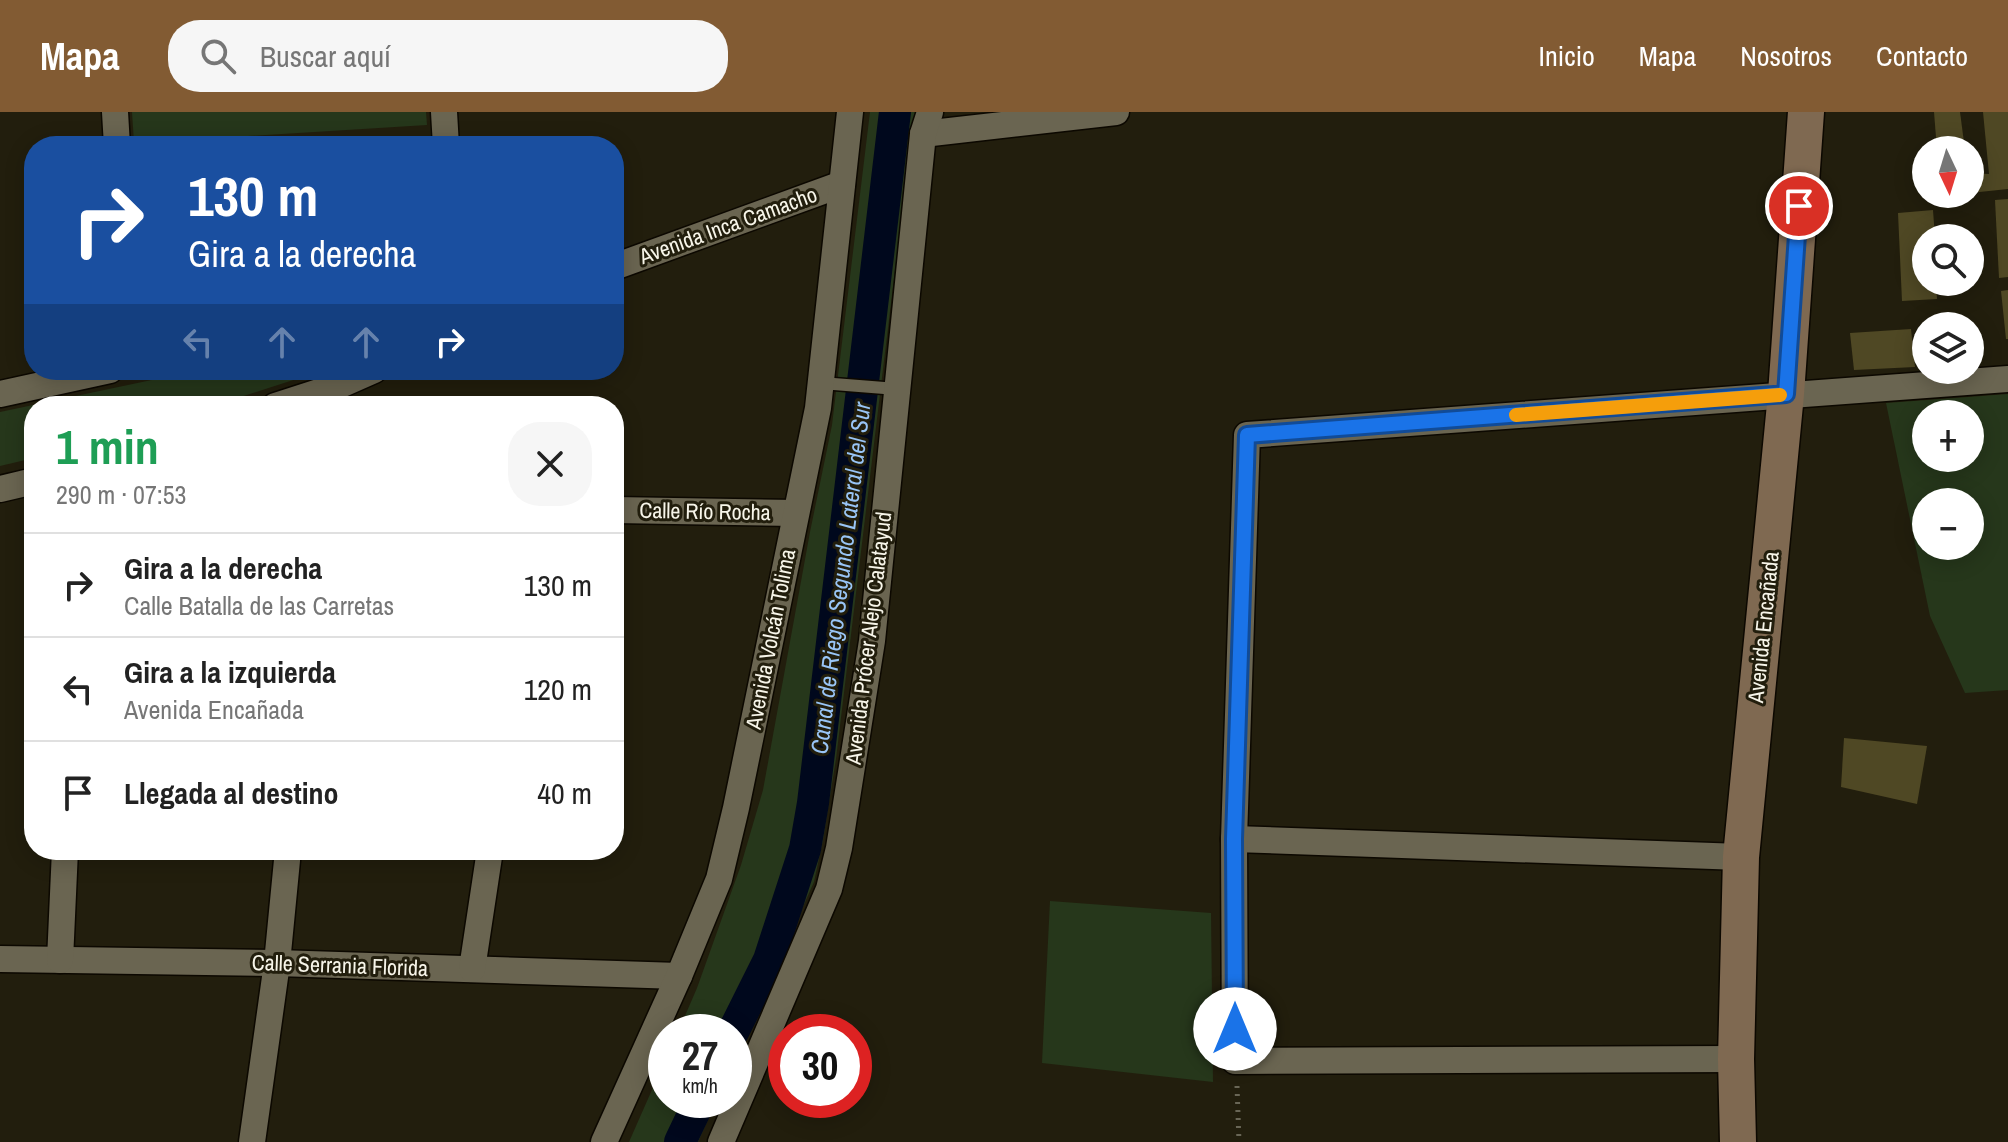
<!DOCTYPE html>
<html lang="es">
<meta charset="utf-8">
<style>
body{margin:0;font-family:"Archivo Narrow",sans-serif;background:#f6f6f6;color:#222;height:100vh;display:flex;flex-direction:column;font-size:30px;white-space:nowrap}
*{box-sizing:border-box;margin:0}
p{font-size:26px;color:#767676}
.icon{flex:none;width:44px;height:44px;fill:none;stroke:currentColor;stroke-width:2;stroke-linecap:round;stroke-linejoin:round}
.map{position:relative;flex:1;overflow:hidden}
.drawer{position:absolute;left:24px;top:284px;width:600px;height:464px;display:flex;flex-direction:column;background:#fff;border-radius:32px;box-shadow:0 4px 20px #0003}
.drawer>*{flex:none}
.guide{position:absolute;left:24px;top:24px;width:600px;height:244px;border-radius:32px;box-shadow:0 4px 20px #0003;background:#1a4fa0;color:#fff;overflow:hidden}
.needle{width:52px;rotate:176deg}
.fabs{position:absolute;left:1912px;top:24px;display:grid;gap:16px}
.fabs a{display:grid;place-items:center;width:72px;height:72px;border-radius:50%;background:#fff;box-shadow:0 4px 20px #0003;font-size:40px}
.speed{position:absolute;left:648px;top:902px;display:flex;gap:16px;font-size:40px;font-weight:700;text-align:center}
.speed>*{display:grid;place-content:center;width:104px;height:104px;border-radius:50%;background:#fff;box-shadow:0 4px 20px #0003;line-height:1}
.speed small{font-size:20px;font-weight:400}
.speed .limit{border:12px solid #d22;background:#fff;color:#111}
.pin{position:absolute;display:grid;place-items:center;width:68px;height:68px;color:#fff;margin:-34px;border:4px solid #fff;border-radius:50%;box-shadow:0 2px 8px #0007}
.me{position:absolute;width:88px;margin:-44px;rotate:0deg;stroke-linejoin:round;filter:drop-shadow(0 0 6px #0008)}
.turn{display:flex;align-items:center;gap:28px;height:168px;padding:0 32px;font-size:36px}
.turn .icon{width:104px;height:104px;stroke-width:2.5}
.turn b{display:block;font-size:56px;line-height:68px}
.lanes{display:flex;align-items:center;height:76px;padding:0 32px;background:#0003;justify-content:center;gap:40px;direction:ltr}
.lanes .off{opacity:.35}
.round{display:grid;place-items:center;flex:none;width:84px;height:84px;border-radius:32px;background:#f6f6f6}
.overview{display:flex;align-items:center;justify-content:space-between;height:136px;padding:0 32px}
h1{font-size:48px;font-weight:700;line-height:60px;color:#1e9e55}
ul{padding:0;list-style:none}
li{display:flex;align-items:center;gap:24px;height:104px;padding:0 32px;border-top:2px solid #e0e0e0}
li div{flex:1}
li b{display:block;font-size:30px}
li em{font-style:normal}
header{display:flex;align-items:center;gap:48px;box-sizing:border-box;height:112px;padding:0 40px;background:#825b33;color:#fff}
header strong{font-size:38px}
nav{display:flex;gap:44px;margin-inline-start:auto;font-size:28px}
.search{width:560px;height:72px;background:#f6f6f6;display:flex;align-items:center;gap:20px;box-sizing:border-box;padding:0 28px;border-radius:32px;color:#767676;font-size:30px}
.map>svg:first-child{display:block}
.green{fill:#26371b;fill-rule:evenodd}
.lines{fill:none;stroke-linecap:round;stroke-linejoin:round}
.canal{stroke:#00081d;stroke-width:32}
.building{fill:#4f4824}
.service-casing{stroke:#0c0800;stroke-width:15}
.minor-casing{stroke:#0c0800;stroke-width:29}
.secondary-casing{stroke:#0c0800;stroke-width:39}
.path{stroke:#696656;stroke-width:5;stroke-dasharray:2 6;stroke-linecap:butt}
.service{stroke:#6a6551;stroke-width:12}
.minor{stroke:#6a6551;stroke-width:26}
.secondary{stroke:#7f6951;stroke-width:36}
.route-casing{stroke:#114b97;stroke-width:20}
.route{stroke:#1a73e8;stroke-width:14}
.slow{stroke:#f59e0b;stroke-width:14}
.labels{text-anchor:middle;dominant-baseline:central;stroke-width:6;stroke-linejoin:round;paint-order:stroke}
.street-label{font-size:22px;fill:#f7f5e9;stroke:#221e0d}
.water-label{font-size:24px;font-style:italic;fill:#99c5f6;stroke:#221e0d}
</style>
<header>
<strong>Mapa</strong>
<div class="search"><svg class="icon" aria-label="search" viewBox="0 0 24 24"><circle cx="10" cy="10" r="6"/><path d="M15 15l6 6"/></svg>Buscar aquí</div>
<nav><a>Inicio</a><a>Mapa</a><a>Nosotros</a><a>Contacto</a></nav>
</header>
<div class="map">
<svg width="2008" height="1030" viewBox="0 0 2008 1030">
<rect width="100%" height="100%" fill="#221e0d"/>
<g class="green">
<path d="M132,0H426L427,13L134,31Z"/>
<path d="M870,0H916L911,25L836,647L823,728L814,770L734,949V920H678L697,876L741,753L763,678L810,420L832,313Z"/>
<path d="M199,258H324L213,294H34V346L0,354V300Z"/>
<path d="M2008,282V578L1965,581L1930,504L1886,291ZM1970,302V346H1926V302ZM1970,390V434H1926V390Z"/>
<path d="M1050,789L1211,801L1213,970L1042,951Z"/>
<path d="M666,946V988H717L698,1030H629Z"/>
</g>
<g class="lines">
<g class="canal">
<path d="M733,920L769,848L805,737L813,691L895,0"/>
<path d="M680,1030L700,988"/>
</g>
</g>
<g class="building">
<path d="M1934,0H1960L1965,38H1937Z"/>
<path d="M1983,0H2008V77L1970,81V61L1989,62Z"/>
<path d="M2008,87V165L1999,166L1995,88Z"/>
<path d="M1933,98L1935,126H1926V170H1936L1937,187L1902,189L1898,101Z"/>
<path d="M2008,178V227H2006L2001,179Z"/>
<path d="M1911,217L1915,255L1854,258L1850,221Z"/>
<path d="M1844,626L1927,634L1917,692L1841,675Z"/>
</g>
<g class="lines">
<defs>
<path id="service" d="M821,271L897,277"/>
<g id="minor">
<path d="M115,0L117,34"/>
<path d="M444,0L446,34"/>
<path d="M923,22L1116,0"/>
<path d="M614,155L842,72"/>
<path d="M0,282L110,258"/>
<path d="M275,294L340,273L374,258"/>
<path d="M0,377L34,369"/>
<path d="M614,398L795,401"/>
<path d="M1234,727L1741,745"/>
<path d="M0,847L277,851L679,864"/>
<path d="M60,848L65,738"/>
<path d="M472,857L490,738"/>
<path d="M1736,947L1235,949L1234,727L1247,323L2008,267"/>
<path d="M252,1030L277,851L288,738"/>
<path d="M604,1030L679,864L719,767L736,696L818,296L850,0"/>
<path d="M721,1030L829,777L839,736L872,529L923,22L930,0"/>
</g>
<path id="secondary" d="M1738,1030L1736,947L1741,745L1786,282L1806,0"/>
</defs>
<use href="#service" class="service-casing"/>
<use href="#minor" class="minor-casing"/>
<use href="#secondary" class="secondary-casing"/>
<path class="path" d="M1237,974L1239,1030"/>
<use href="#service" class="service"/>
<use href="#minor" class="minor"/>
<use href="#secondary" class="secondary"/>
</g>
<g class="lines">
<defs>
<path id="route" d="M1235,917L1234,727L1247,323L1786,282L1799,94"/>
</defs>
<use href="#route" class="route-casing"/>
<use href="#route" class="route"/>
<path class="slow" d="M1516,303L1780,283"/>
</g>
<g class="labels">
<g class="street-label">
<text transform="translate(728 113) rotate(-20)">Avenida Inca Camacho</text>
<text transform="translate(705 399) rotate(1)">Calle Río Rocha</text>
<text transform="translate(1763 515) rotate(-84)">Avenida Encañada</text>
<text transform="translate(868 526) rotate(-83)">Avenida Prócer Alejo Calatayud</text>
<text transform="translate(770 527) rotate(-79)">Avenida Volcán Tolima</text>
<text transform="translate(340 853) rotate(2)">Calle Serrania Florida</text>
</g>
<g class="water-label">
<text transform="translate(840 466) rotate(-83)">Canal de Riego Segundo Lateral del Sur</text>
</g>
</g>
</svg>
<div class="fabs">
<a><svg class="needle" viewBox="-14 -14 28 28"><path d="M0-13l5 13h-10z" fill="#e53935"/><path d="M0 13l5-13h-10z" fill="#767676"/></svg></a>
<a><svg class="icon" aria-label="search" viewBox="0 0 24 24"><circle cx="10" cy="10" r="6"/><path d="M15 15l6 6"/></svg></a>
<a><svg class="icon" aria-label="layers" viewBox="0 0 24 24"><path d="M12 4l9 5-9 5-9-5zM3 14l9 5 9-5"/></svg></a>
<a>+</a>
<a>−</a>
</div>
<div class="speed"><div>27<small>km/h</small></div><div class="limit">30</div></div>
<div class="pin" style="left:1799px;top:94px;background:#d93025"><svg class="icon" aria-label="arrive" viewBox="0 0 24 24"><path d="M6 21V4h12l-3 4 3 4H6"/></svg></div>
<svg class="me" style="left:1235px;top:917px" viewBox="-20 -20 40 40"><circle r="19" fill="#fff"/><path d="M0-13L10 11 0 6-10 11z" fill="#1a73e8"/></svg>
<div class="guide">
<div class="turn"><svg class="icon" aria-label="right" viewBox="0 0 24 24"><path d="M7 20v-9h11M14 6l5 5-5 5"/></svg><div><b>130 m</b>Gira a la derecha</div></div>
<div class="lanes"><svg class="icon off" aria-label="left" viewBox="0 0 24 24"><path d="M17 20v-9H6M10 6l-5 5 5 5"/></svg><svg class="icon off" aria-label="ahead" viewBox="0 0 24 24"><path d="M12 20V5M6 11l6-6 6 6"/></svg><svg class="icon off" aria-label="ahead" viewBox="0 0 24 24"><path d="M12 20V5M6 11l6-6 6 6"/></svg><svg class="icon" aria-label="right" viewBox="0 0 24 24"><path d="M7 20v-9h11M14 6l5 5-5 5"/></svg></div>
</div>
<section class="drawer">
<div class="overview"><div><h1>1 min</h1><p>290 m · 07:53</p></div><a class="round"><svg class="icon" aria-label="close" viewBox="0 0 24 24"><path d="M6 6l12 12M18 6L6 18"/></svg></a></div>
<ul>
<li><svg class="icon" aria-label="right" viewBox="0 0 24 24"><path d="M7 20v-9h11M14 6l5 5-5 5"/></svg><div><b>Gira a la derecha</b><p>Calle Batalla de las Carretas</p></div><em>130 m</em></li>
<li><svg class="icon" aria-label="left" viewBox="0 0 24 24"><path d="M17 20v-9H6M10 6l-5 5 5 5"/></svg><div><b>Gira a la izquierda</b><p>Avenida Encañada</p></div><em>120 m</em></li>
<li><svg class="icon" aria-label="arrive" viewBox="0 0 24 24"><path d="M6 21V4h12l-3 4 3 4H6"/></svg><div><b>Llegada al destino</b></div><em>40 m</em></li>
</ul>
</section>
</div>
